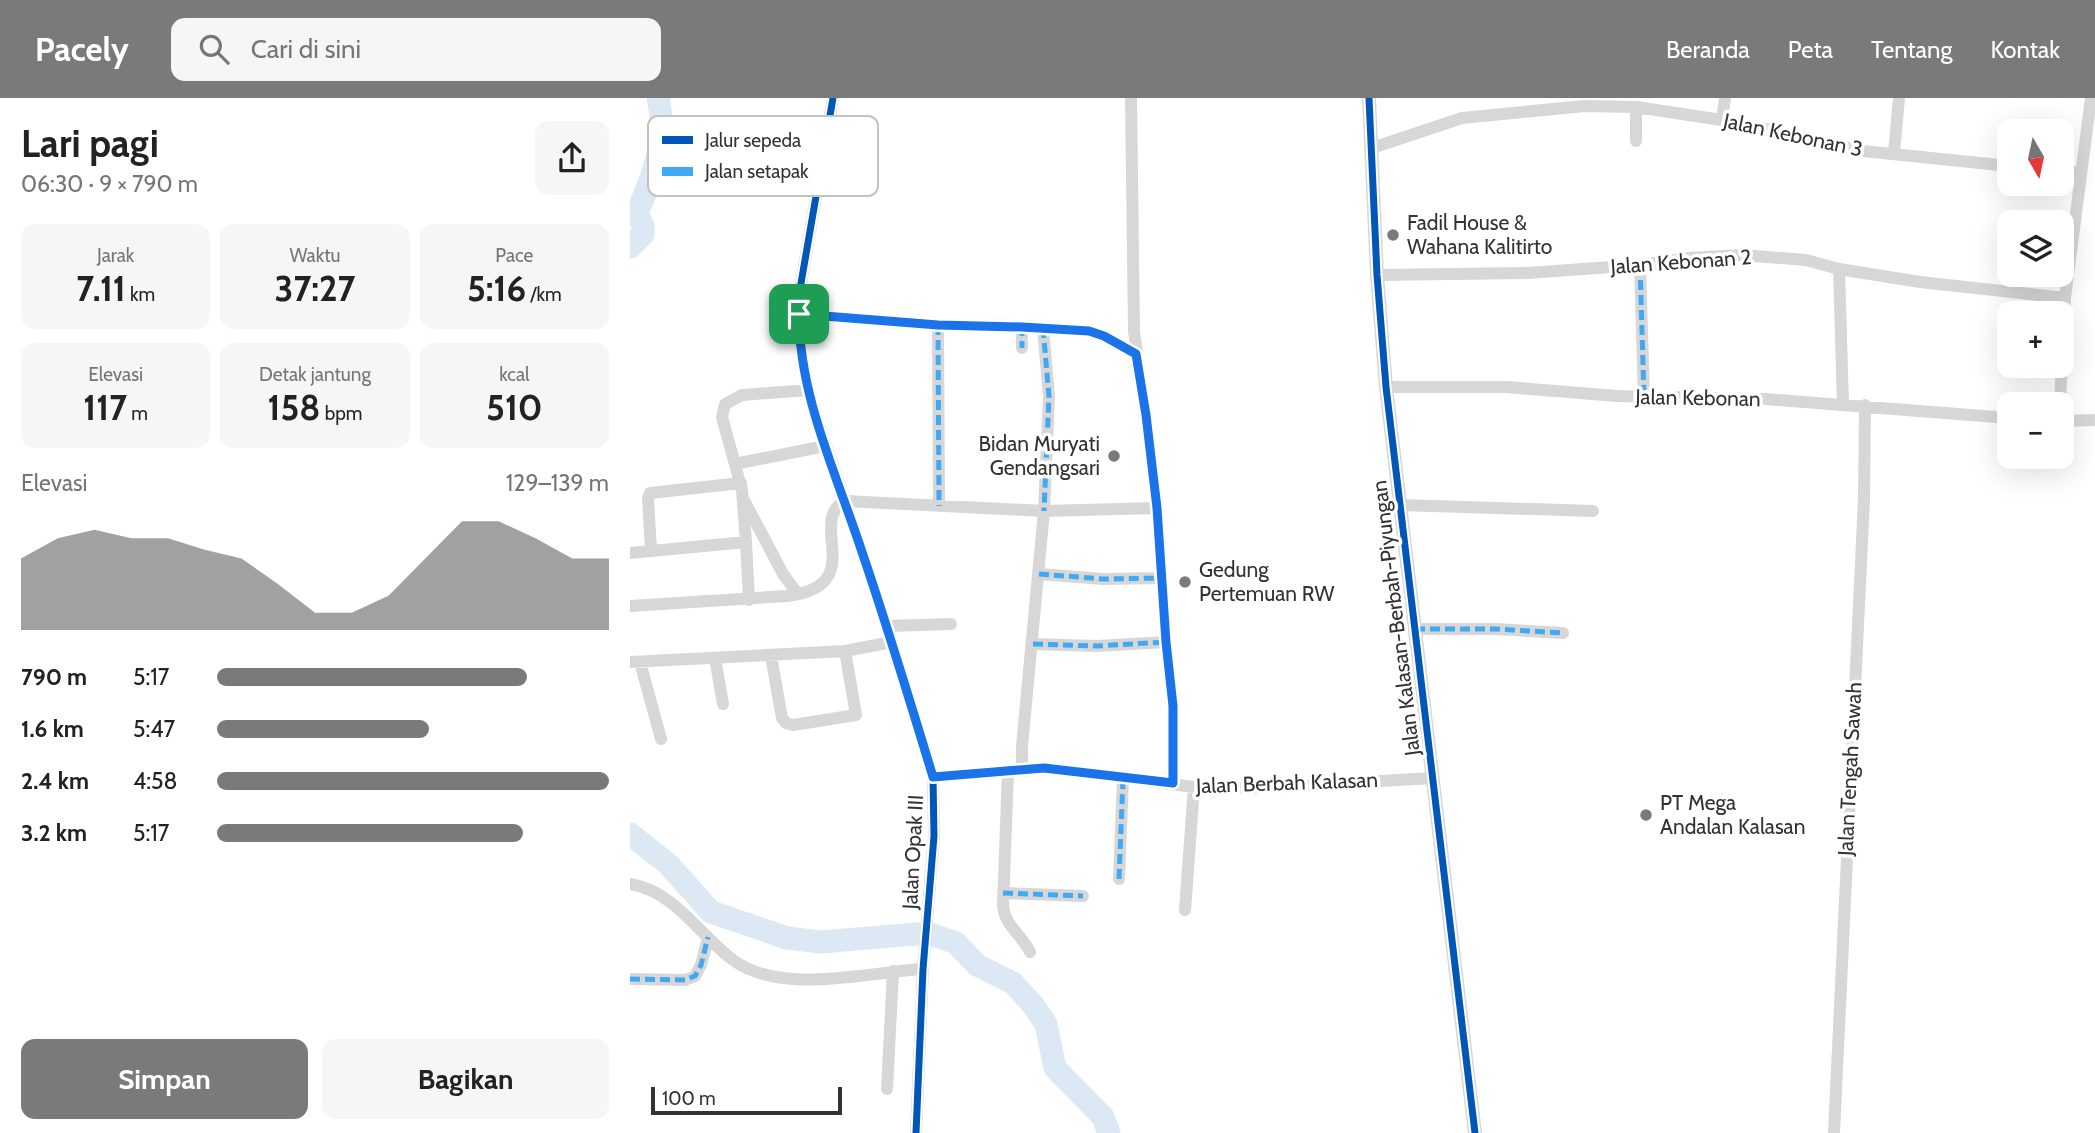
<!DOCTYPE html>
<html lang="id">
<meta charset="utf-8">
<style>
body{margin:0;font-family:Cabin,sans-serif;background:#f6f6f6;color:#222;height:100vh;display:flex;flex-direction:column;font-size:26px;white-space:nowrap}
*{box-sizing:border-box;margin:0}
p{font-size:23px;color:#767676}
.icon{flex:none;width:38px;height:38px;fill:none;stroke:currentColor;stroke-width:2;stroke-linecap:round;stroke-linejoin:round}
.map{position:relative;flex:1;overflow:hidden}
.panel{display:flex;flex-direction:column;background:#fff;width:630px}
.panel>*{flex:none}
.needle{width:46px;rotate:171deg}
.fabs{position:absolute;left:1367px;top:21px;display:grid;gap:14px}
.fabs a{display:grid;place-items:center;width:77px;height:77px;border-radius:14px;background:#fff;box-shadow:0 7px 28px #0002;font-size:35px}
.scale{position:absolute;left:21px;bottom:18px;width:191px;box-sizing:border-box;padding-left:7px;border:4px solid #333;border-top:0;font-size:19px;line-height:24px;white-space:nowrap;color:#333;-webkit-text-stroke:5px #fff;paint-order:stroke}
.pin{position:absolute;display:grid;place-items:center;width:60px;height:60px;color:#fff;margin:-30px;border-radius:14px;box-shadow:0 4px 10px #0006}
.round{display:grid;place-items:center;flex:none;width:74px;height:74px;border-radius:14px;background:#f6f6f6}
.head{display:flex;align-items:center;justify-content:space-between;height:119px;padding:0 21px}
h1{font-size:38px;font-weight:700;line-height:52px}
.metrics{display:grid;grid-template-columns:repeat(3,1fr);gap:10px;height:119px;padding:7px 21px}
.metrics div{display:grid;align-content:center;border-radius:14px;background:#f6f6f6;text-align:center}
.metrics b{font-size:35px;font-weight:700}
.metrics small{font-size:19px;font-weight:400}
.metrics p{font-size:19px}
.chart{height:196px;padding:14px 21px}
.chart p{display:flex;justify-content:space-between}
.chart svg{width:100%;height:126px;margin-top:7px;fill:#7a7a7a;opacity:.7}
.cta{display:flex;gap:14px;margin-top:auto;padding:14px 21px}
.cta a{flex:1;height:80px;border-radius:14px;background:#7a7a7a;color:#fff;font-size:28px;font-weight:700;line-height:80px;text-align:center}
.cta a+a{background:#f6f6f6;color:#222}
ul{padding:0 21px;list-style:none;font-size:23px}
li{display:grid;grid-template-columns:112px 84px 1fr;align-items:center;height:52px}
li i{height:18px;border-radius:9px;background:#7a7a7a}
header{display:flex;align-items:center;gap:42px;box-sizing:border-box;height:98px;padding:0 35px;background:#7a7a7a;color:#fff}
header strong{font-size:33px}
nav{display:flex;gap:38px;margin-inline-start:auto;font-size:24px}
.search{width:490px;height:63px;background:#f6f6f6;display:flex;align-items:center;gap:18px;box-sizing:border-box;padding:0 24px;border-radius:14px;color:#767676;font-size:26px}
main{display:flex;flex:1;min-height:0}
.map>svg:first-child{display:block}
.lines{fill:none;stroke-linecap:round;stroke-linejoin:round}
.river{stroke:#dce9f4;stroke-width:23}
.minor{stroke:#d7d7d7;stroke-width:12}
.tertiary{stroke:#d7d7d7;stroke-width:14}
.quiet{stroke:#3fa9f5;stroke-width:5;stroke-dasharray:10 5;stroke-linecap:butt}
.cycleway-casing{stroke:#fff;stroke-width:11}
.cycleway{stroke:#0057b8;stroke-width:7}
.route-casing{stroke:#fff;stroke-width:14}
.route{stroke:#1a73e8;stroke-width:9}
.poi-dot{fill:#7a7a7a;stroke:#fff;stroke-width:2.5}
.labels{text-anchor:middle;stroke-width:7;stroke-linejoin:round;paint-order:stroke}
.street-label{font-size:21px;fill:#333;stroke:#fff}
.poi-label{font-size:21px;fill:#333;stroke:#fff;text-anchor:start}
.key{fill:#fff;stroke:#c2c2c2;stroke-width:2}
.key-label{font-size:19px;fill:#333}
</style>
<header>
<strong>Pacely</strong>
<div class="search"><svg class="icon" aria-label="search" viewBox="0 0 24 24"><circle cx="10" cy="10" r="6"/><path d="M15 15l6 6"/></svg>Cari di sini</div>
<nav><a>Beranda</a><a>Peta</a><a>Tentang</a><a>Kontak</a></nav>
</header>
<main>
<section class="panel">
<div class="head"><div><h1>Lari pagi</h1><p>06:30 · 9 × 790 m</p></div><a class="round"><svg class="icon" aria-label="share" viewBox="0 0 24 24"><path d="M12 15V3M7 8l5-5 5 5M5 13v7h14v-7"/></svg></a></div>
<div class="metrics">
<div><p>Jarak</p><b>7.11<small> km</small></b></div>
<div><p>Waktu</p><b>37:27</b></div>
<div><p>Pace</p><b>5:16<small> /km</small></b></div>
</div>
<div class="metrics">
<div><p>Elevasi</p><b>117<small> m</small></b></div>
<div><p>Detak jantung</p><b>158<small> bpm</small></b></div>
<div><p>kcal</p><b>510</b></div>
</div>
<div class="chart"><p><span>Elevasi</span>129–139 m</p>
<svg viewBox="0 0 160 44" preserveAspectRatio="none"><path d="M0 44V19L10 12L20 9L30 12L40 12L50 16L60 19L70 28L80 38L90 38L100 32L110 19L120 6L130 6L140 12L150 19L160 19V44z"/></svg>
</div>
<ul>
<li><b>790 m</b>5:17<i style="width:79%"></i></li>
<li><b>1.6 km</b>5:47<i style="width:54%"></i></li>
<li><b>2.4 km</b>4:58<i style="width:100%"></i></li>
<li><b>3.2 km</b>5:17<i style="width:78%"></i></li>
</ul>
<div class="cta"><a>Simpan</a><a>Bagikan</a></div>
</section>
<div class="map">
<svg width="1465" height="1035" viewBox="0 0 1465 1035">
<rect width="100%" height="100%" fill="#fff"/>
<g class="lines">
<path class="river" d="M0 149 13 136V128L7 115C23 78 38 41 28 0
M0 736 38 766 81 814 157 840 191 844 298 835 326 845 347 867 383 885 403 907 416 926 425 970 473 1019 479 1035"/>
<path class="minor" d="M203 0 170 191 169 240 172 263 186 318 237 466 303 679 304 738 293 871 286 1035
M501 0 504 233 527 410 536 544 543 608V686
M1006 9V43
M1092 22 1095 0
M742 50 832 20 954 8 1006 9 1105 24 1233 53 1379 68
M1264 55 1269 0
M1432 73 1450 75
M1010 167 1014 299
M1209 171 1213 307
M747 177 897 175 1010 167 1058 160 1111 157 1176 162 1209 171 1290 184 1435 200
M169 216 308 227 392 228 459 233 474 238 506 256
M308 227 309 408
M392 228V250
M413 230 419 298 414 413 527 410
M756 289H876L987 298 1135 301 1379 320
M1430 306 1435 200 1461 0
M1432 323 1465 322
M105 366 195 348
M115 404 153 476 168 496
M770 407 963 413
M116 444 119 502
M21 452 18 401 20 395 111 385
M0 455 116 444 112 392 92 319 95 306 112 297 179 292
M409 476 473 481 532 480
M0 508 157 498C240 488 176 423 215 403L414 413 392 648V671
M257 528 321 526
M785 531H865L933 535
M403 546 467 548 536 544
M141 558 152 620 156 625 163 627 226 617 215 553
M85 560 93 606
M0 564 215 553 262 544
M10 564 31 641
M378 673 373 808C375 828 392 837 400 854
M303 679 414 670 564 689 628 690 803 680
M489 781 493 681
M0 786C46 794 68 836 103 862 152 898 237 874 293 871
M373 795 453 798
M555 812 564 689
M0 881 55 882 65 878 71 867 78 839
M257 991 263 873
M1204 1035 1234 401 1235 307"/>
<path class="tertiary" d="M739 0 747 177 756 289 845 1035"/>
<path class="quiet" d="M1010 167 1014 299
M308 227 309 408
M392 228V250
M413 230 419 298 414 413
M409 476 473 481 532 480
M785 531H865L933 535
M403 546 467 548 536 544
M489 781 493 681
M373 795 453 798
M0 881 55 882 65 878 71 867 78 839"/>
<g class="cycleway-casing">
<path id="cycleway" d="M203 0 170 191 169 240 172 263 186 318 237 466 303 679 304 738 293 871 286 1035
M739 0 747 177 756 289 845 1035"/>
</g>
<use href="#cycleway" class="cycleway"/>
</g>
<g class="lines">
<g class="route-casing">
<path id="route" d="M169 216 308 227 392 229 459 233 474 238 506 256 516 317 527 410 536 544 543 608V685L414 670 303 679C280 603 257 527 231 451 206 375 169 298 169 216Z"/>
</g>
<use href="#route" class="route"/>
</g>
<g class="poi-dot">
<circle cx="763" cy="137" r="7"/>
<circle cx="484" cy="358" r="7"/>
<circle cx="555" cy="484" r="7"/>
<circle cx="1016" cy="717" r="7"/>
</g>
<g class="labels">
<g class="street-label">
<text transform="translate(1163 37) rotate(12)" y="7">Jalan Kebonan 3</text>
<text transform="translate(1051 164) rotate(-4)" y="7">Jalan Kebonan 2</text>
<text transform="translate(1068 300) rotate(1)" y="7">Jalan Kebonan</text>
<text transform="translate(766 520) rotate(-97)" y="7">Jalan Kalasan-Berbah-Piyungan</text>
<text transform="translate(1220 671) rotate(-87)" y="7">Jalan Tengah Sawah</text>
<text transform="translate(657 685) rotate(-2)" y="7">Jalan Berbah Kalasan</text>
<text transform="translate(283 754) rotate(-87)" y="7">Jalan Opak III</text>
</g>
<g class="poi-label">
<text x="777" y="132">Fadil House &amp;<tspan x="777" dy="24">Wahana Kalitirto</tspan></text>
<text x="470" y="353" text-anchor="end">Bidan Muryati<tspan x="470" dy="24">Gendangsari</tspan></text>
<text x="569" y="479">Gedung<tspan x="569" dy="24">Pertemuan RW</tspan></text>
<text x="1030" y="712">PT Mega<tspan x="1030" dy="24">Andalan Kalasan</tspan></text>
</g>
</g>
<rect x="18" y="18" width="230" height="80" rx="10" class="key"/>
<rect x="32" y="38" width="31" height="8" fill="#0057b8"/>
<rect x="32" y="69" width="31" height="9" fill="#3fa9f5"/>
<g class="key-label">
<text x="75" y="49">Jalur sepeda</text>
<text x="75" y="80">Jalan setapak</text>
</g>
</svg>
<div class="fabs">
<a><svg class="needle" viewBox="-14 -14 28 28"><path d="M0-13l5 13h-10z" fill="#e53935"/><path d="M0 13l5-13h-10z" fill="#767676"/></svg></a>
<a><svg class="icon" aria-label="layers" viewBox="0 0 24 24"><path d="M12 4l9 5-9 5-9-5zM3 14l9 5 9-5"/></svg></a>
<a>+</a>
<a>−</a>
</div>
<div class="scale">100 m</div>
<div class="pin" style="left:169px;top:216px;background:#1e9e55"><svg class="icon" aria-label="arrive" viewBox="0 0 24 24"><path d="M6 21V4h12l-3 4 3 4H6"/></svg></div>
</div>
</main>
